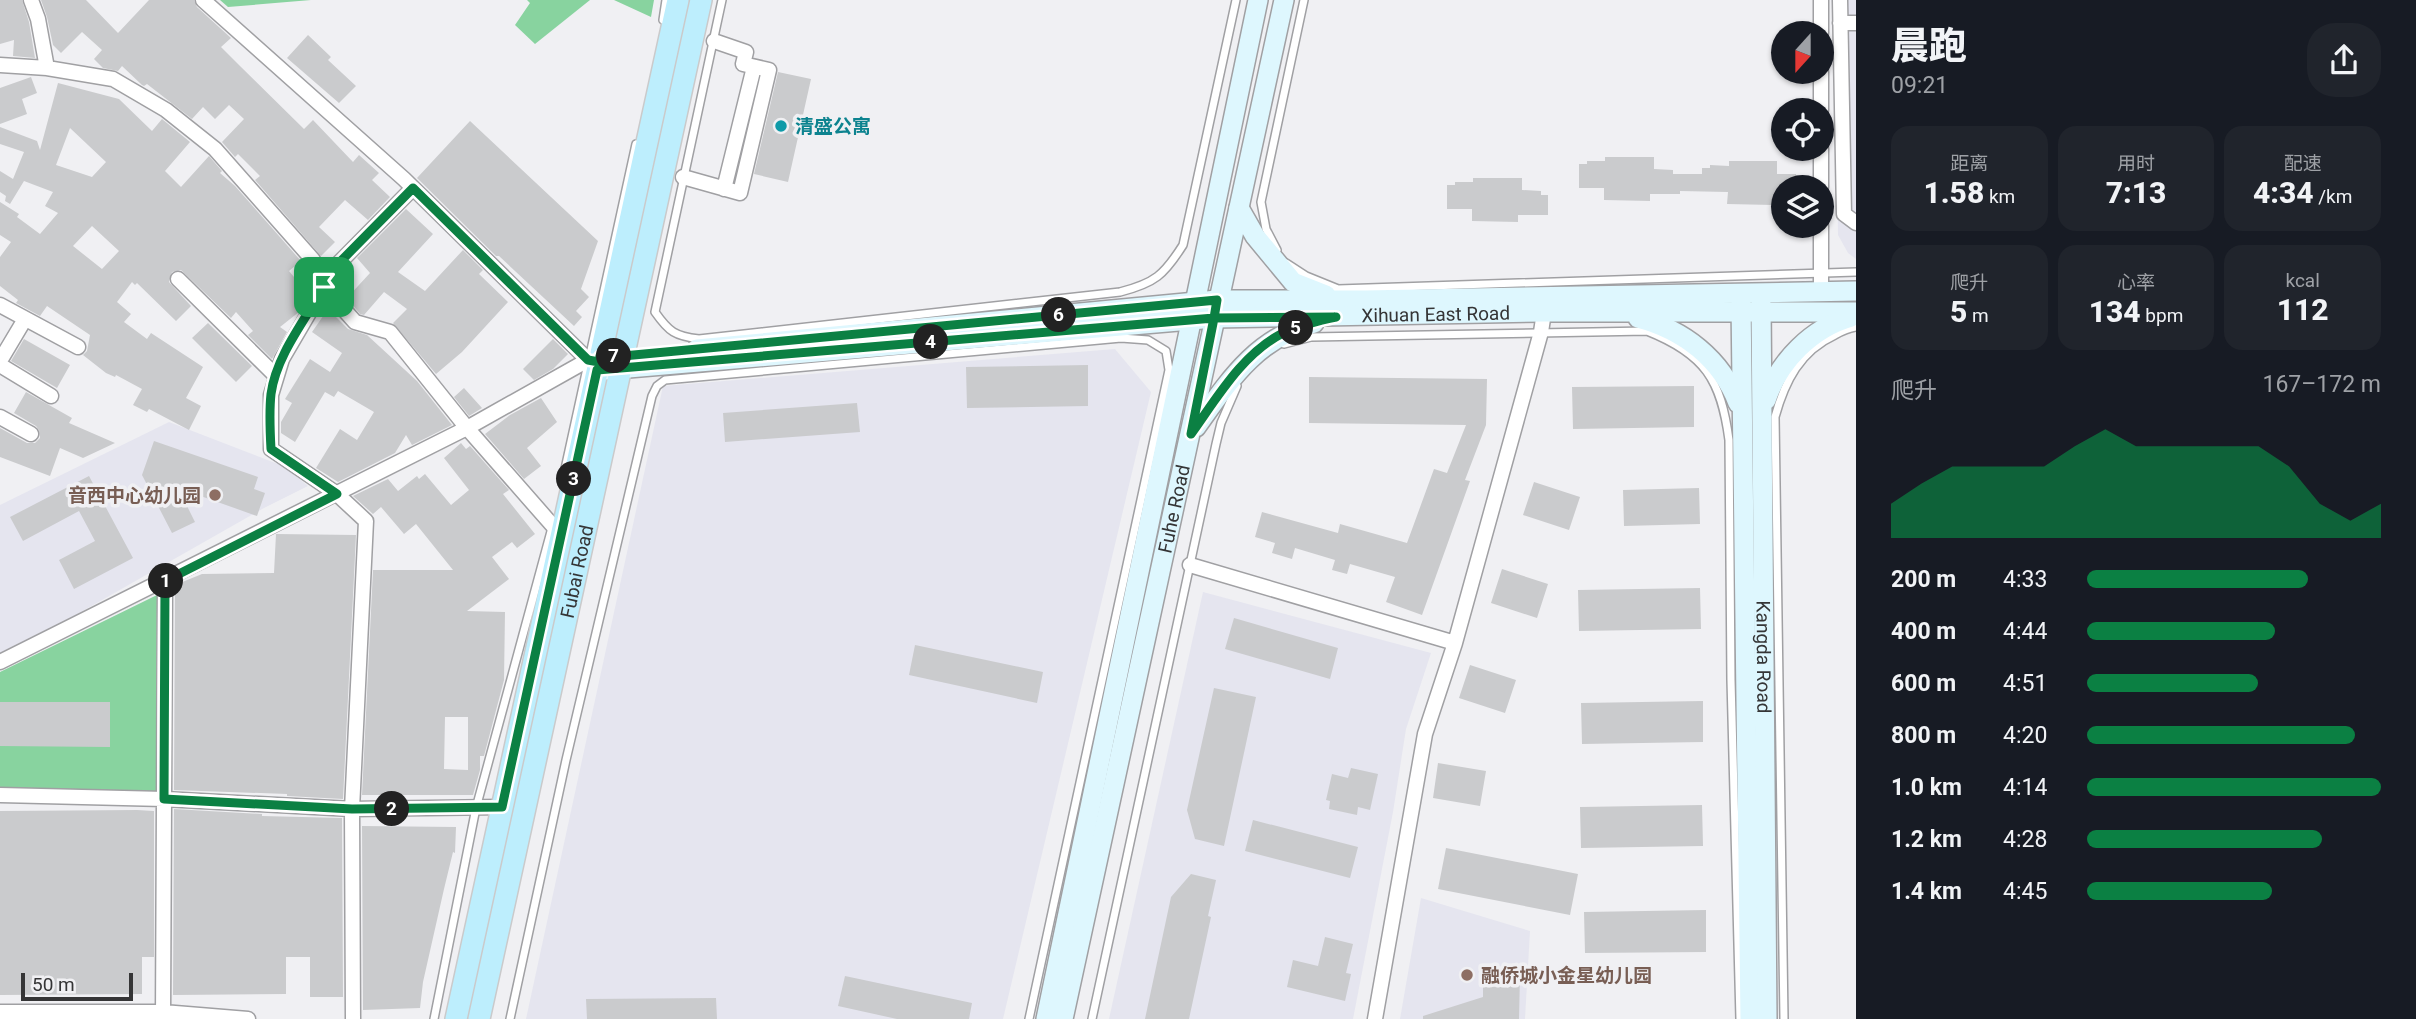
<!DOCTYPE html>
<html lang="zh">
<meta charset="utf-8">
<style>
body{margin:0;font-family:Roboto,"Noto Sans SC",sans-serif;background:#20242c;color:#f1f3f6;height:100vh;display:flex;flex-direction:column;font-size:26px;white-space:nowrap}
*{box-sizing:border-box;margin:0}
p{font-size:23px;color:#9ea1a6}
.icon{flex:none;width:38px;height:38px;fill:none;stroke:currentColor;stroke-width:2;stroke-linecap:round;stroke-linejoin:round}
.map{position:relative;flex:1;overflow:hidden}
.panel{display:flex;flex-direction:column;background:#171b24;width:560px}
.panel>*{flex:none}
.needle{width:46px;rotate:201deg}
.buttons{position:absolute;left:1771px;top:21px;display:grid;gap:14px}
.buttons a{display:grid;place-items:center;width:63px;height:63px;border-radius:50%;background:#171b24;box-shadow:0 2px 5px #0004;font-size:35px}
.scale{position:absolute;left:21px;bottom:18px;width:112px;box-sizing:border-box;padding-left:7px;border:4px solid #353536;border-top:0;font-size:19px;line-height:24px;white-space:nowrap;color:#353536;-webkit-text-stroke:5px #f0f0f3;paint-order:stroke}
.pin{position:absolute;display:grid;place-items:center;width:60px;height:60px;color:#fff;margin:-30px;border-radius:14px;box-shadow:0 4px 10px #0006}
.km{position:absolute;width:35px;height:35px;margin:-18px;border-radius:50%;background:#222;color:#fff;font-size:19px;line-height:35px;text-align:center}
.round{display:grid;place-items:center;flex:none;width:74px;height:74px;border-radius:28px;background:#20242c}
.overview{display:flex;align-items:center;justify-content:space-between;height:119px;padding:0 35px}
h1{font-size:38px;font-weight:800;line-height:52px}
.figures{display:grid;grid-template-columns:repeat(3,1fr);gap:10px;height:119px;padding:7px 35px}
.figures div{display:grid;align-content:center;border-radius:18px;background:#20242c;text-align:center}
.figures b{font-size:30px;font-weight:800}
.figures small{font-size:19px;font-weight:400}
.figures p{font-size:19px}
.chart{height:196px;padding:14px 35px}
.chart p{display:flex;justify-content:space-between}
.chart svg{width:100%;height:126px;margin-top:7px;fill:#0b8043;opacity:.7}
ul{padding:0 35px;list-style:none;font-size:23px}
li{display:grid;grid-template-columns:112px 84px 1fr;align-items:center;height:52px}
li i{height:18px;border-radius:9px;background:#0b8043}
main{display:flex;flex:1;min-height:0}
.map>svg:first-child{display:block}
.built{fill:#e5e5ef}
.green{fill:#88d39f}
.building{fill:#cacbcd;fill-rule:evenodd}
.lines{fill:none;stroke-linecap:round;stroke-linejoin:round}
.lane-casing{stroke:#a0a0a3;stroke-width:10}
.street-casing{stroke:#a0a0a3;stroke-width:17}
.secondary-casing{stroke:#a0a0a3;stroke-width:22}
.primary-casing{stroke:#cacacb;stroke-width:24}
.lane{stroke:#fff;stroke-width:7}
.street{stroke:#fff;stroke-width:14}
.secondary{stroke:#def7fe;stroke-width:19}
.primary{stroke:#bdeefd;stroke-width:21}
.route-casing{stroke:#fff;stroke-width:14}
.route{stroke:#0b8043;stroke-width:9}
.culture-dot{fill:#0f9aa8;stroke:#f0f0f3;stroke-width:2.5}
.education-dot{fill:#8d6e63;stroke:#f0f0f3;stroke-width:2.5}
.labels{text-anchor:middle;stroke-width:7;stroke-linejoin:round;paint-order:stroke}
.culture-label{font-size:19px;font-weight:bold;fill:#0d838f;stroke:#f0f0f3;text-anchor:start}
.street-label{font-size:19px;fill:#353536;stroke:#f0f0f3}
.education-label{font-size:19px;font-weight:bold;fill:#785e54;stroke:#f0f0f3;text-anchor:end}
</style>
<main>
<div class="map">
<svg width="1856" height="1019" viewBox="0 0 1856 1019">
<rect width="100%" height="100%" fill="#f0f0f3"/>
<path class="built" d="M1835 0H1856V259L1848 253 1838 235Z
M1115 349 1151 392 1003 1019H526L663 386Z
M169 422 283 466 308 486 264 508 0 658V505Z
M1203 592 1431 653 1406 729 1393 812 1353 1019H1109Z
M1421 898 1530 931 1525 1019H1400Z"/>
<path class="green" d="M220 0H311L228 7Z
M527 0H590L535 44 515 25 530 3Z
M614 0H654L651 17Z
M157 595 156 793 0 788V672Z"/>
<path class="building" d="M0 0H22L29 22 35 58 13 56 14 40 0 44Z
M41 0H86L118 33 149 0H194L197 7 231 38 221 47 240 66 304 129 313 120 353 162 359 155 379 173 372 180 390 197 368 220 345 200 319 227 335 242 321 256 255 180 260 176 238 154 235 157 222 142 244 119 229 105 215 119 203 107 192 119 147 84 144 86 142 85 122 66 118 71 103 68 94 59 102 50 82 32 61 53 53 45 47 17Z
M308 35 331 57 328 60 356 86 339 103 287 58Z
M778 72 811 79 788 182 754 174Z
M31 77 37 93 22 99 27 114 0 124V88Z
M58 83 119 99 152 131 162 119 190 142 165 171 181 187 209 156 222 171 220 173 235 186 301 261 289 271 309 295 299 312 280 327 287 332 272 359 248 335 253 331 236 312 231 318 181 270 172 272 169 282 191 306 176 321 137 283 135 285 132 282 117 302 131 314 124 322 147 339 151 333 203 367 186 398 201 406 189 430 149 409 147 412 133 405 142 389 116 375 115 377 106 373 83 355 87 351 90 335 47 306 40 316 16 303 18 300 0 286V257L11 242 0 235V202L19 214 17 217 40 234 58 213 45 206 53 192 24 181 10 204 5 201 6 196 0 192V171L13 179 24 152 0 144V127L37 141 40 150ZM70 128 106 162 92 177 56 165ZM92 226 119 251 102 269 73 246Z
M470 121 598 241 581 289 589 297 576 311 582 317 574 326 499 256H496L417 178Z
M1605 157H1654V169L1673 170V174H1702V168H1710V165L1729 166V161H1777V174H1796V187H1783V198H1773V205L1727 204 1728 192 1680 191V194H1650V201L1604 200V188H1579V164H1587V161H1605Z
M1473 178H1522V190L1541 191V195H1548V215H1518V222L1472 221V209H1447V185H1455V182H1473Z
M406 209 433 234 398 272 425 291 463 250 483 270 479 274 508 302 462 352 436 374 393 323 407 309 384 292 364 315 360 314 347 298 370 273 357 258Z
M328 309 348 329 367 335 417 381 452 425 412 445 406 435 395 453 338 482 316 468 340 429 357 440 374 412 338 391 334 397 325 392 295 442 281 433V422L292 403 285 399 310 359 330 372 342 353 312 332Z
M208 323 252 366 236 382 192 338Z
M24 339 70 365 57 388 11 361Z
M553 339 568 354 553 369 534 380 523 369Z
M1088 365V406L967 408 966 367Z
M1309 377 1487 379 1486 425 1465 480 1470 481 1422 615 1386 602 1395 577 1350 564 1347 574 1332 570 1335 560 1295 548 1292 559 1272 553 1275 543 1255 537 1262 512 1338 533 1340 524 1407 543 1434 469 1447 473 1466 425 1309 423Z
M1694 386V427L1573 429 1572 387Z
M464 388 482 408 469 416 454 397Z
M26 392 72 418 69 423 115 443 83 458 60 448 50 476 0 457V428L27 443H35L40 438 39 430 36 426 14 413Z
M541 398 557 422 527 448 541 466 524 479 485 434 510 415Z
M857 403 860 432 725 442 723 413Z
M154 441 258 477 254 489 265 493 257 516 178 488 195 522 172 533 142 475Z
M461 443 466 449 470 446 509 490 503 494 535 534 517 548 512 542 492 557 509 579 467 611 505 612 504 680 484 756H480V770L473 795H362L373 570H453L416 524 404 534 381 507 373 514 353 496 388 479 398 491 417 476 419 479 425 474 451 505 469 490 444 458ZM445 717H468V770L444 769Z
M89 476 133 558 74 589 59 560 95 541 79 511 23 541 10 517Z
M1534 482 1580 497 1569 530 1523 515Z
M1699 488 1700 524 1624 526 1623 490Z
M276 534 356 535 343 799 287 796V794L174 790 175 585 202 574 274 573Z
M1502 569 1548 584 1537 618 1491 603Z
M1700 588 1701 629 1579 631 1578 590Z
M1234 618 1338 648 1330 679 1225 649Z
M915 645 1043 672 1037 703 909 675Z
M1470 665 1516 680 1505 713 1459 698Z
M1214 688 1256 697 1224 846 1195 839 1187 810Z
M1703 701V742L1582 744 1581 703Z
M0 702H110V747L0 746Z
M1438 763 1486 771 1480 806 1433 798Z
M1351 768 1378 774 1370 810 1358 807 1357 815 1329 809 1330 801 1326 800 1332 774 1348 778Z
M1702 805 1703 846 1581 848 1580 807Z
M174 809 262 814V816L342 818 343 997H310V957H286V994L173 995Z
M137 810 154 811V957H142V994L0 995V811Z
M1253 820 1358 847 1350 878 1245 851Z
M362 826 456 827 455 853 453 852 444 889 423 982 420 1008 363 1010Z
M1446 848 1578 874 1570 915 1438 889Z
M1191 874 1216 880 1208 916 1211 917 1189 1019H1145L1171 897Z
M1706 910V952L1585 953 1584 912Z
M1325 937 1353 944 1346 973 1351 974 1345 1001 1287 987 1293 960 1318 966Z
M1501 975H1520L1519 1019H1423V1016L1483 997V980L1501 981Z
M845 976 972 1003 969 1019H897L838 1006Z
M716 998 717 1019H587L586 999Z"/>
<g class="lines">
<g class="lane-casing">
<path id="lane" d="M722 0 655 312C669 332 675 336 699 339L1120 292C1155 283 1164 275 1183 245L1236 0
M663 20 666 0
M1277 250 1266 229 1261 202 1304 0
M1286 263 1306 276 1338 289 1856 272
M1284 344 1311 337 1647 331C1705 354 1721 380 1729 440L1731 680 1740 1019
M563 478 636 144
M434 1019 476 808 553 524
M510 1019 566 760 652 396 657 386 665 380 1121 338 1148 340 1166 351 1169 370 1029 1019
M1092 1019 1216 444 1221 423 1237 386
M1784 1019 1775 417C1785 381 1800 351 1835 335 1842 331 1848 328 1856 327"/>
</g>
<g class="street-casing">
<path id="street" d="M31 0 38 19 47 68
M203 0 404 179 588 360
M1840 0 1844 214 1856 223
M1840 23H1856
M1821 33V0
M0 65 47 68 113 79 166 110 215 149 313 260 324 287 355 322 390 332 467 428 553 526
M1821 110V72
M683 177 740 193 769 70 743 64 746 52 714 41
M1821 187V149
M724 189 754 67
M1821 226V291
M178 279 276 376
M0 305 78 347
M0 361 25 319
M0 365 51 396
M0 417 31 434
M1190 565 1455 643
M0 662 467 428 588 360 599 362
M0 795 164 799 352 809 502 807
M0 1012H163L248 1019
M163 1019 165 581
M353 1019 352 809 366 521 337 494 271 449V395L282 359 337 265 413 188
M1375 1019 1425 734 1455 643 1541 332 1544 312"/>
</g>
<g class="secondary-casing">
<g id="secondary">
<path d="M1239 208 1255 236 1293 282 1326 295"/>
<path d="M1741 302 1750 1019"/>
<path id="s1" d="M1761 303 1767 1019"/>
<path d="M1638 318C1684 330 1721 359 1738 403"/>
<path d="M697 349 1217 300H1365L1856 291"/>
<path id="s2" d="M605 370 1214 318 1544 312H1856"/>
<path d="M1766 400C1779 361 1812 328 1851 317"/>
<path d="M1196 427C1229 381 1256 338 1314 323"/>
<path d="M1046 1019 1258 0"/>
<path id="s3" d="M1063 1019 1284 0"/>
</g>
</g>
<g class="primary-casing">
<g id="primary">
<path d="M456 1019 678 0"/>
<path id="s4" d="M479 1019 701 0"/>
</g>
</g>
<use href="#lane" class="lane"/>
<use href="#street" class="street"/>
<use href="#secondary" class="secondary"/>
<use href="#primary" class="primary"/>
</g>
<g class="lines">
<g class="route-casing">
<path id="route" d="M324 287C305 320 276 356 271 394 269 412 270 431 271 449L337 494 165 581 164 799 352 809 502 807 597 370 1214 318 1336 317C1319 321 1299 325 1283 333 1242 354 1217 398 1191 434L1214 318 1217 300 623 356H600L599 362 588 360 413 188 337 265 324 287"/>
</g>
<use href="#route" class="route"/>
</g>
<circle class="culture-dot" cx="781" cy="126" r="7"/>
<g class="education-dot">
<circle cx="215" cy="495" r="7"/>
<circle cx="1467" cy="975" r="7"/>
</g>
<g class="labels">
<g class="culture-label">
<text x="795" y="133">清盛公寓</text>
</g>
<g class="street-label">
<text dy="7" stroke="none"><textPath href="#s2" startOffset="833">Xihuan East Road</textPath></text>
<text dy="7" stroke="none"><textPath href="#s3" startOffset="522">Fuhe Road</textPath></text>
<text dy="7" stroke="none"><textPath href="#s4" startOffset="458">Fubai Road</textPath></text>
<text dy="7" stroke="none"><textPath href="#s1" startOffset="354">Kangda Road</textPath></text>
</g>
<g class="education-label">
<text x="201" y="502">音西中心幼儿园</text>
<text x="1481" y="982" text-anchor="start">融侨城小金星幼儿园</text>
</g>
</g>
</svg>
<div class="buttons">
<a><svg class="needle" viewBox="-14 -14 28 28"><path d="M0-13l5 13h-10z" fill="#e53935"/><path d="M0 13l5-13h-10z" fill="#9ea1a6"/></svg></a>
<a><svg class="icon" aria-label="locate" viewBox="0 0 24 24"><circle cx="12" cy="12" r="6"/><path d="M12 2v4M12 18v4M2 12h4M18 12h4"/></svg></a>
<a><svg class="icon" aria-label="layers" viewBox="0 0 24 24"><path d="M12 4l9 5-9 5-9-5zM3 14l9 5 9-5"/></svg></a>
</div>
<div class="scale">50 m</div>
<div class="pin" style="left:324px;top:287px;background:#1e9e55"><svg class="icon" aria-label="arrive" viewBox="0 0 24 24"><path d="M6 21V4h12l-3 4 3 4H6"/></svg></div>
<b class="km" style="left:166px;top:581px">1</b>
<b class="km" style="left:392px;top:809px">2</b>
<b class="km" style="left:574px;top:479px">3</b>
<b class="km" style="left:931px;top:342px">4</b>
<b class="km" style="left:1296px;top:328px">5</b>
<b class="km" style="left:1059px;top:315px">6</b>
<b class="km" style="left:614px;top:356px">7</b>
</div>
<section class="panel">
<div class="overview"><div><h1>晨跑</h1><p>09:21</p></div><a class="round"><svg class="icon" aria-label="share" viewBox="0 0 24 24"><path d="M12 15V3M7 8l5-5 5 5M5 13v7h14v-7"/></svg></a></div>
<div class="figures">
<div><p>距离</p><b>1.58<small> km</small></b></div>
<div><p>用时</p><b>7:13</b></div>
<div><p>配速</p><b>4:34<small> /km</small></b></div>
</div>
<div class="figures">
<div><p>爬升</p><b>5<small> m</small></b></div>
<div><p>心率</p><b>134<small> bpm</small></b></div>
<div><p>kcal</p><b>112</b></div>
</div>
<div class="chart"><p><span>爬升</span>167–172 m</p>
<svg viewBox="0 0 160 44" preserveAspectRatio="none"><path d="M0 44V32L10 25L20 19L30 19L40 19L50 19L60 12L70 6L80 12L90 12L100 12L110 12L120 12L130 19L140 32L150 38L160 32V44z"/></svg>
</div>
<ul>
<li><b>200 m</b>4:33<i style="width:75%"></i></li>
<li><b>400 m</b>4:44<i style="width:64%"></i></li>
<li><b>600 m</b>4:51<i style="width:58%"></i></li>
<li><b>800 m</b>4:20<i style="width:91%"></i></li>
<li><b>1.0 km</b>4:14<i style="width:100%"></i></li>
<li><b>1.2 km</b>4:28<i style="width:80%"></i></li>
<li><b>1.4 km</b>4:45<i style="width:63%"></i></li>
</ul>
</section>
</main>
